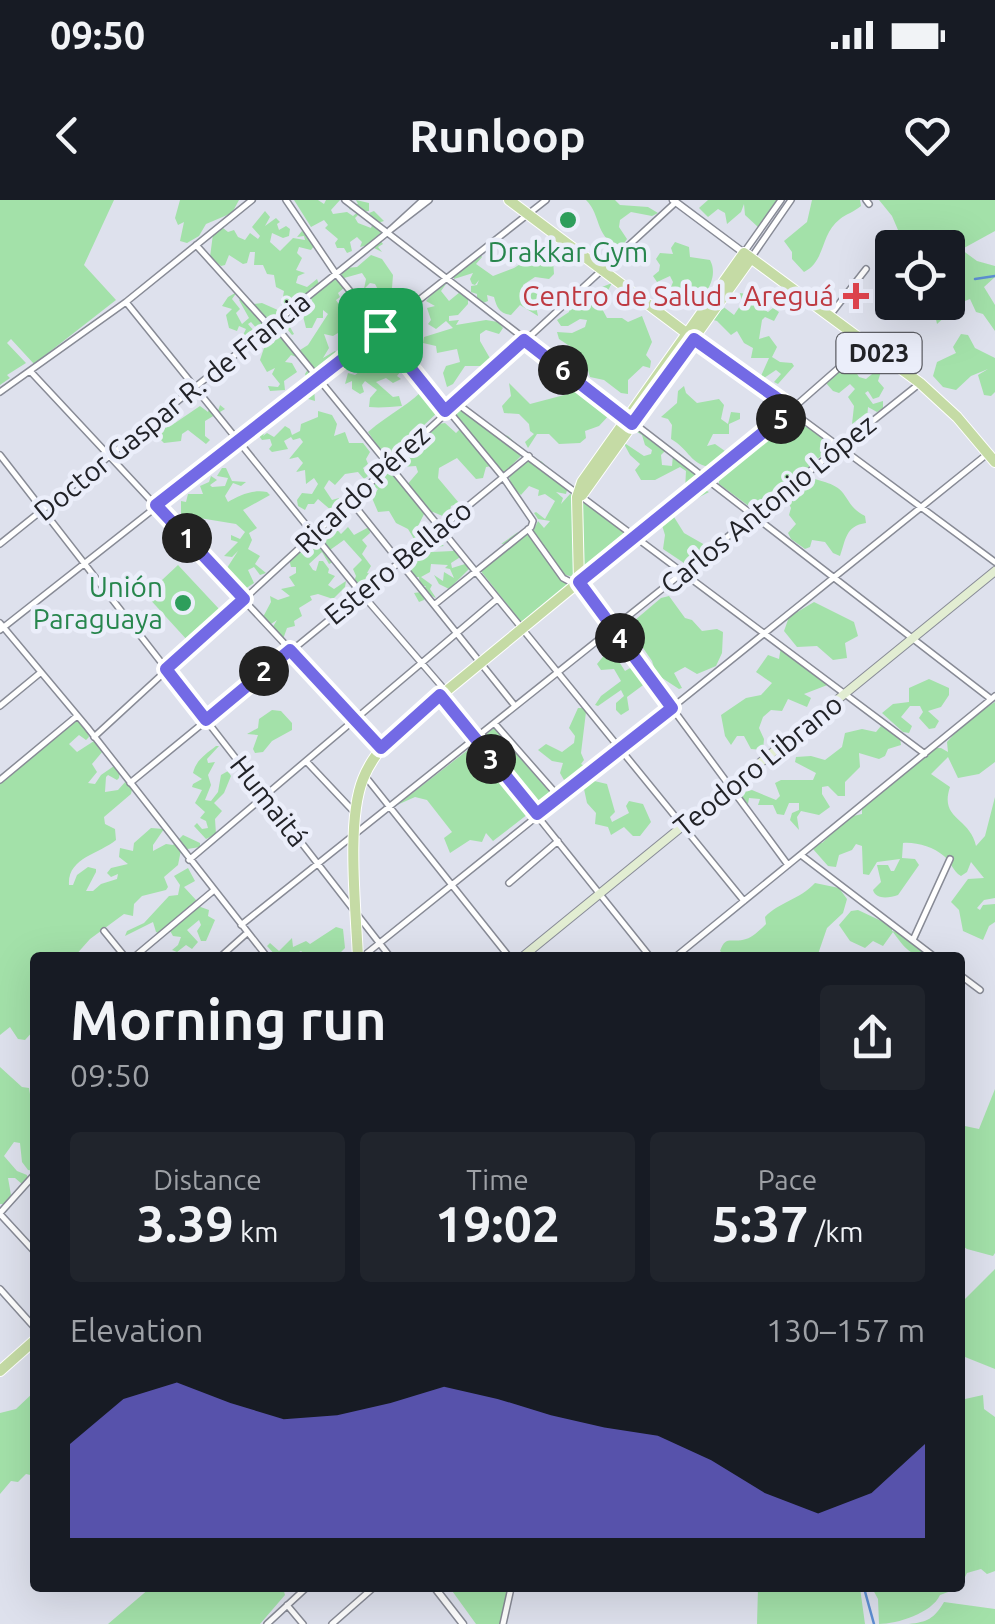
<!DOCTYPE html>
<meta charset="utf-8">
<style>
body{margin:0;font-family:Ubuntu,sans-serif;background:#20242c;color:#f1f3f6;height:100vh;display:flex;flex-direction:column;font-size:38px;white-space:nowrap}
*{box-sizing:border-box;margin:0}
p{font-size:32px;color:#9ea1a6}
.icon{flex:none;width:55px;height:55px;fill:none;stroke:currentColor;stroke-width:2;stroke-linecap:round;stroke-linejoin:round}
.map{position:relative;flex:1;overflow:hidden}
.details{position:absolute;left:30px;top:752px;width:935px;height:640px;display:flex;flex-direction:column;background:#171b24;border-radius:10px;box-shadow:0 10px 40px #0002}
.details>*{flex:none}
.fabs{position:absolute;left:875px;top:30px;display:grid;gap:20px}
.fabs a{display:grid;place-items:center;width:90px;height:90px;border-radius:10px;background:#171b24;box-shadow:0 10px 40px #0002;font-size:50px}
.pin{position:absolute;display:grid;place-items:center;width:85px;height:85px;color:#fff;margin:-42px;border-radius:20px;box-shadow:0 5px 15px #0006}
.km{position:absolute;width:50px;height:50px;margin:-25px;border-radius:50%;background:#222;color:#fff;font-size:28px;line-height:50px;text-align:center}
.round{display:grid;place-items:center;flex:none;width:105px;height:105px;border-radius:10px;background:#20242c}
.overview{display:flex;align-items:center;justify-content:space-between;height:170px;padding:0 40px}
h1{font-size:55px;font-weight:700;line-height:75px}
.stats{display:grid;grid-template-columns:repeat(3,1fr);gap:15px;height:170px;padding:10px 40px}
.stats div{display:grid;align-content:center;border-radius:10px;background:#20242c;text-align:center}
.stats b{font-size:50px;font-weight:700}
.stats small{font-size:28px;font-weight:400}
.stats p{font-size:28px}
.chart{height:280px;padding:20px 40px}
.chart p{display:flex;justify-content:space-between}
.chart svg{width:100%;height:180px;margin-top:10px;fill:#736ae5;opacity:.7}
.status{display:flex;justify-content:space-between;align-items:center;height:70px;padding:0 50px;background:#171b24;direction:ltr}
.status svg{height:28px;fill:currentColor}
header{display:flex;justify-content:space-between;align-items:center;height:130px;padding:0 40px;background:#171b24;font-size:45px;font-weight:700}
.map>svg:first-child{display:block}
.green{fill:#a3e1a9}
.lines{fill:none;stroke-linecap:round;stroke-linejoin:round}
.stream{stroke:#5d8fd3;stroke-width:2.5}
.minor-casing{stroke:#888b96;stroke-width:8}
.tertiary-casing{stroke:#888b96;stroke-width:9}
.secondary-casing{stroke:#888b96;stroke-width:10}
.primary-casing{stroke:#fff;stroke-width:12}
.minor{stroke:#fff;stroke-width:5}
.tertiary{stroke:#fff;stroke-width:6}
.secondary{stroke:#e2edd2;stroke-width:8}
.primary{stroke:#c5dba5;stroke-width:10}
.route-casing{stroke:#fff;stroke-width:20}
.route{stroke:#736ae5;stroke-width:12}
.leisure-dot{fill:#2e9e5b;stroke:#ebeefa;stroke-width:4}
.health-dot{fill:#e0444e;stroke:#ebeefa;stroke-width:4}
.labels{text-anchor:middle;stroke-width:9;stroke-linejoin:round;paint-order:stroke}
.shield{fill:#ebeefa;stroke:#5e5f66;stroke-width:2.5}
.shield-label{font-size:25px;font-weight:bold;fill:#212227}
.leisure-label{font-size:28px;fill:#27864d;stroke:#ebeefa}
.health-label{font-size:28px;fill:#be3a42;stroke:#ebeefa;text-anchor:end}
.street-label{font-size:28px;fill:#212227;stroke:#ebeefa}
</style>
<div class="status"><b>09:50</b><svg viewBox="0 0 49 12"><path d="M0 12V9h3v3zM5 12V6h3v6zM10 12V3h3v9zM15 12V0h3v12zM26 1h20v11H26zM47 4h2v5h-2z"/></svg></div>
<header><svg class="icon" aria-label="back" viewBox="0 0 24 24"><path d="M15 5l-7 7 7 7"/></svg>Runloop<svg class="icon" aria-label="heart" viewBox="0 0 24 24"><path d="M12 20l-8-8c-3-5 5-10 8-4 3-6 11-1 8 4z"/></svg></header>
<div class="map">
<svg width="995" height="1424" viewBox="0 0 995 1424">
<rect width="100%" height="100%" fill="#dee1ed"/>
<path class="green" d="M0 0H114L84 65 116 100 34 164 11 139 7 143 26 163 7 175 10 178 0 185Z
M180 0H239L232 13 206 24 199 36 187 43 180 41 184 22 178 25 175 18Z
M294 0H318L324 4 326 0H340L331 10 333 14 347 12 353 16 360 10 359 6 354 11 349 9 350 5 358 4 356 0 369 3V11L361 12 355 18 358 23 371 28 374 20 369 13 374 11 384 21 378 23 383 30 380 40 383 44 378 47 382 52 368 45 360 47 362 42 357 37 350 42 352 51 347 53 344 48H337L335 43 338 39 325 28 328 25 324 20 311 27Z
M586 0H615L620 5 648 7 658 13 652 16 631 12 620 20 619 27 627 39 623 45C595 43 602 15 586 0Z
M708 0H777L758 27 745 15 744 4 741 12 727 24 725 13 718 9 708 17 699 8Z
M812 0H860L861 6C854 12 846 14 840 19 820 34 826 61 804 72L792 59V52L784 41 807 22Z
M879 0H995V31L964 48 958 47 977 61 995 66V77L984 87 995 105V131L983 114 976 112 970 99 960 103 937 124 935 115 950 102H957L948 89V48L912 47 906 43V47L892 48V55L888 54 890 44 897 36 901 37 892 16Z
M265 11 270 17 265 26 276 18 280 22 277 24 279 30 286 26 290 29 289 36 283 38 272 33 270 42 280 51 293 38 305 40 304 36 297 37 302 31 317 42 311 50 299 47 297 53 302 58 296 70 305 73 298 76 296 83 307 87 317 79 319 84 311 88 305 98 292 109 281 108 284 91 276 87 274 75 267 74 263 65H254L255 52H250L247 63 243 64 229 55 225 65 221 66 210 57 213 34 223 28 228 32 234 30 238 37 245 40 250 33 258 39 260 36 252 27Z
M675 42 689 47 690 57 710 60C716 71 712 83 706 92L693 87 686 88 683 94 686 101 682 107 675 106 668 95 673 82 670 76 657 82 653 76 659 71 660 65 656 59 660 53 673 54 671 48Z
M480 53 482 57 476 64 493 76 514 68 538 53 553 60 554 74 549 79 535 77 523 85 525 92 544 91 535 101 538 116 520 105 511 115C499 113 497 108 494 97L487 95 488 101 483 103 477 98V94L471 92V86L477 85 479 80 475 85 472 84 470 79 473 73 454 79V74Z
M371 55 382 59 393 75 391 101 407 104 401 114 384 125 373 109 380 107 386 113 389 110 375 84 370 83 364 89 366 79 362 73 344 78 340 72 345 68 357 67Z
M338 76 344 88 338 93 340 97 336 100 346 115 358 104 364 105 361 111H369L354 123 351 130 360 135 370 125 365 119 369 116 377 122V130L393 141 390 146 402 159 392 171H401L397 176 401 179 393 183 386 178 376 182 393 197 399 196 402 206C390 207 380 208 369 207L370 198 377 190 365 181 362 185 364 192 360 194 352 189V181L345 184 348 173 355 175 359 172 350 161 370 138 366 134 358 143 353 141 356 138 354 136 347 142 345 151 338 133 333 136 324 134 329 148 323 158 335 151 339 156 326 170 313 175 315 201 305 198 303 192 309 184 305 174 308 169 300 150 308 145 328 114 323 110V118H317L312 128H306L303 116 312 101 310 95Z
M612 83 600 105 607 118H622L628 122 642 116 652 142 646 155 651 161 650 168 643 166 628 180V194L621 193 604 180 590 177 586 164 572 161 571 147 559 139 557 132 572 133 585 127 587 120 580 119 568 126H561L557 120 569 112 570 105 577 101 583 104 586 102 587 93Z
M441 84H446L441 91 449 101 460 92 468 99V104L458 115 449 116V121L459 120 456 125 486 120 498 122 503 128 499 134 486 130 480 134V141L491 160 486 166H465L453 184 447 187 443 173 446 166 460 162 457 149 437 153 436 146 423 143 424 137 453 128 446 121 436 129 428 124 431 120 427 108 435 106 426 101Z
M237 92 232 99 240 109 236 113 242 124 249 118 239 100 244 95 254 104 262 103 280 111C273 119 266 123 257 129L251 122 248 124 254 131 235 147 232 140 243 135 246 129 239 126 237 131 229 128 226 115 232 109 222 106 228 97Z
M756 92 760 96 757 105 768 112 773 108 779 112 774 121 765 117 762 120 759 139 769 136 777 147 772 157 780 162 792 163 794 166 778 184 774 182 781 174 776 170 764 178 761 176 769 158H751L753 148 744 143 737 131 731 135 717 121 710 119 721 105 734 115 742 103 740 93 753 95Z
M283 115 294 134 292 135 283 124 280 127 293 141 299 158 291 155 285 162 292 163 297 172 284 181 285 190 270 191 268 186 278 187 280 184 272 174 275 168 267 172 260 160 266 142 274 143 275 130 267 136 265 132Z
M961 134 968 135 975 148 995 158V192L991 196 984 195 978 175 988 169 971 176 956 190 943 187 933 176 937 162 956 153 953 147Z
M868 146 881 160 873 159 870 162 860 158 852 166 859 177 866 179 883 165 878 181 884 188 879 197 873 199 868 191 865 193 873 204 883 201V208L877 212 868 207 867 219 860 218 852 224 854 206 848 197 855 189 850 184 839 193 833 191 826 183Z
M509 183 530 204 568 194 579 183 610 204 613 211 599 226 585 231 586 238 580 243 559 244 549 234H537L528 248 525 242 534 234 530 231 529 224 519 214 504 213 502 206 511 196Z
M429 184 434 190 423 198 426 201 435 195 440 205 438 212 389 258 385 257 368 232C390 213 410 205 429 184Z
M684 186 686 193 697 203 719 199 724 205 721 219 728 224 731 212 740 213V219L729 224V234H713L707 246 715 244 725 251 726 259 720 266C692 271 691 250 671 239L672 225 668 219 661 217 677 203 678 191Z
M220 205 225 209 205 221V236L210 240 206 244 188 230 182 234 181 241 164 243 157 236 160 230 170 226 165 219 168 214 175 223 200 206 208 212 209 209 218 211Z
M458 206 469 214H477L491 231 508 236 525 252 503 274 492 266 486 267 483 278 476 279 457 258 439 268 438 278 459 303 451 306 449 315 445 317 433 312 424 314 417 328 428 330 427 335 417 344 408 329 396 323 389 311 378 312 372 298 378 289 371 285V281L388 266 397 275 395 278 402 280 406 286 418 272 416 266 401 267 395 262V255L402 249H417L438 224 445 223 456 233 461 228 453 211Z
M318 211 332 215 337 224 334 236 345 232 349 243H363L370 252 366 259 368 264 363 268 368 276 364 279 358 272 345 274 335 285 329 280 324 288 332 300 339 298 341 301 332 311 318 299 314 304H308L305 310 298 306 297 300 302 293 312 294 318 284 314 278 306 284 305 270 296 272 303 263 298 257 289 259 303 242 300 238 293 240 291 237 284 241 288 249 272 252 269 249 272 245 270 239 262 240 256 232 268 223 263 236 267 233 274 237 285 226 290 229 292 235 300 231 301 224 318 217Z
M793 215 806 227 812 224 831 240 830 248 792 282 785 283 756 307H750L719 284V276L756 245 757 239Z
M635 227 669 247 661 255 662 265 672 266 673 255 679 253 698 268 702 280 693 289 685 290 686 271 680 267 655 280H641L635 270 640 264 630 255 623 242 644 256 651 254 652 250 645 245 642 235 632 229Z
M529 260 541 261 568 286 566 294 556 292 563 298 561 304 570 294 574 295 575 377 565 375 533 331 538 321 544 328 550 321 538 319 534 313 536 312 545 319 555 301 545 294 538 296 539 290 529 286 521 295 512 287 509 277Z
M222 268H226L232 281 246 282 241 286 233 283 225 296 228 302C238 296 252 289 267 292L270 295 243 310 257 328 249 333 252 340 248 349 260 356 255 364 266 373 260 375 254 367 248 370 254 383 245 389 228 379 225 371 238 351 232 357 224 356 238 342 231 340V335L240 339 245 332 236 324 181 315V301L186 302 188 294H203L200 286 209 282 211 276 217 280 210 285 212 287 225 286 228 278 217 276Z
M807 276C817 281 835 282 843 293 851 304 852 309 865 316L866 323C845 326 846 340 840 356L833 353 825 342 812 340 810 347 805 349 791 339 788 333 796 324 789 315 791 308 785 296Z
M703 289 709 292 690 302 674 317 684 333 705 345 697 357 684 363 663 349 665 335 661 322Z
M583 299 632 336 582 376 581 301Z
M330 322 341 334 348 327 354 335 369 327 370 333 362 340 367 346 362 354 371 366 367 373 374 375 373 378 356 394 350 392 356 376 353 369 362 360 344 340 330 350 335 361 329 364 322 352 309 364 313 370 316 371 319 361H323L329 369 328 373 335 376 328 385 334 389 346 381 345 387 333 399 318 394 310 396 312 400 299 408 302 416 294 421 295 426 287 428 282 442 271 430 277 420 271 424 263 417 271 402 270 396 278 400 290 396 281 389 295 386 289 377 296 373V367H291L289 359 306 343 312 348 325 342 321 331Z
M518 332 514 340 529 332 570 384 543 410 540 408 521 422 480 370 510 343 501 344Z
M433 337 444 346 436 347 432 352 453 351 455 347 462 356 451 363 452 368 465 364 470 368 449 389 439 384 434 375 443 381 444 372 454 378 450 369 445 368 448 365 431 364 430 372 421 377 432 385 430 389 436 398 426 393 424 400 419 402 414 393 421 392 426 386H420L419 377H413L409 367 401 364Z
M178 365 220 410 188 441 146 395Z
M669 396 685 418 692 420 702 431 717 429 723 432 722 453 716 466 697 474 685 467 674 473 682 488 679 489 656 474 652 461 628 426 661 398Z
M814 402 854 422 858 436 845 443 847 458 833 460 817 446 797 447 784 431 789 417Z
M609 437 625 447 616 457 625 471 639 463 650 480 627 497 629 510 621 515 616 510V503L624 496 621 490 598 506 595 505 601 496 621 481 614 469 601 470 597 464 606 453 604 440Z
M781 446 801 458 830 484 804 494 811 498 807 507 788 499 782 511 771 510 763 517 759 528 764 539 763 550 751 549 744 536H737L731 545 725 536 721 515 746 498 761 495 772 483 756 472 768 455 779 459Z
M929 479 949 488V495L941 507 928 511 939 521 935 528 929 529 919 518 923 512 920 506H910L901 517 912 526 909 533 903 532 882 513 893 504 909 502V488Z
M995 502V562L979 574 958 578 948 557 931 574 950 587C939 620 970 617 976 646L985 636 995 597V698L984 700 977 708 980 710 983 705 995 704V722L989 726 983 740 963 731 959 710 951 702 968 679 984 678 971 662 967 672 961 676C952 671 952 662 944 656 933 647 917 642 903 643L902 658 915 659 919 665 898 695C889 698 876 700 873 690L881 682 877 665H888L891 671H894L900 659 877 662 869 675 863 674 862 646 856 644 852 650 839 655 836 667 828 666 813 649 816 642 822 643 849 617 862 614V608L894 582 926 548H941L948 552 947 542 967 520Z
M578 508H586V512L581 553 584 560 581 564 590 569 564 580 560 573 563 563 552 561 538 550 546 544 562 552 574 543 575 536 569 528Z
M272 510 281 511 292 523V530L272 541 263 552 255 553 253 549 258 535 247 534 258 528 259 519Z
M80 520 85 525 89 537 86 540 79 535 69 544 77 552 94 541 103 551 92 564 97 572 88 583 95 584 101 575 114 566 120 570 119 578 117 580 108 575 106 577 105 592 118 590 126 581 133 585 131 594 104 617 105 624 115 629 116 640C99 654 67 658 69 685H73L77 675 88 667 96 669V672L86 691H93L101 684 117 679 118 674 111 677 107 673 111 668 128 664 119 657 120 648 133 651 134 643 151 628 164 629 153 645V651L166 644 173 645 183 635 200 643V647L181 650 178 665 164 677 168 687 166 690 142 696 134 704 133 716 124 714 90 739 74 757 35 758V829L25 840 18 839 10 827 0 835V582L72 521Z
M881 526 900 538 901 545 888 549 885 556 879 559 859 553 860 567 845 582V596H838L828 586 822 587V594L830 607 819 615 801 611 797 617 799 630 790 620 792 613 799 610V603H789L784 615 777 614 773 605H758L760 599 749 598 748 604 741 597 744 592 752 590 776 600 780 596 775 583 781 580H813L816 573 795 562 796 557 811 556 825 560 842 547 845 533 862 529 876 532Z
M494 528 553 596 538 609 481 539Z
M216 546H219L207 559 208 563 215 562 208 575 211 585 205 600 211 601 218 592 221 575 228 571 231 576 224 593 214 603 222 611 215 619 216 634 206 639 194 626 197 623 202 629 208 628 206 621 200 618 205 612 195 603 202 590 192 587 193 584 202 579 193 573C196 560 206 554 216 546Z
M473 546 528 614 493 641 486 633 482 642 470 640 450 653 444 638 452 632 427 600 415 597 397 605Z
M590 580 607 584 615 612 610 617 612 622 629 613 626 606 629 601 643 604 651 622 640 636H633L624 627 611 635 608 627 595 624 596 613 587 603 584 589Z
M188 668 195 681 184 687 196 700 195 705 209 710 208 716 215 720 206 741H201L197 731 201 725 199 720 187 730 198 742 192 749 186 745 177 752 172 750 178 745 181 737 173 736 169 729 161 734 156 732 153 722 125 736 127 731 144 723 169 696 178 695 180 685 174 676Z
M815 683 839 688 847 699 843 713 827 728 817 757H727L720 751C726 734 732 744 746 739 753 737 761 729 766 724L765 717C779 702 799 700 815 683Z
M858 710 892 726V731L917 737 922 751 932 757C910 757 905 748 893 732L883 746 873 741 865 748 850 741 839 725 851 711Z
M336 727 343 729 345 748 336 757H308L301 751 289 757H277L267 746 270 743 279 751 292 738 293 747 306 741 310 744Z
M0 867 22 887 29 888 32 906 35 905V971L28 970 22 962 20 943 14 942 4 956 17 971 27 975 28 980 22 984 15 978H8L11 995 5 1004H0Z
M995 889V1053L993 1056 967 1049 960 1044V925L979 929Z
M995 1069V1169L960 1155V1104Z
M35 1191V1276L26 1274 18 1282 11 1281 0 1294V1213L16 1209Z
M960 1194 965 1199 983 1195 984 1209 995 1217V1371L987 1374 981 1369 967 1373 960 1387Z
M150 1388H283L285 1395 260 1424H108Z
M450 1388H508L501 1424H476Z
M758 1388H860L865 1424H757Z
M872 1388H959L940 1395C932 1413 897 1424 879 1424L878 1399Z
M944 1402 995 1409V1424H909C927 1422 934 1419 944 1402Z"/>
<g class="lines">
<path class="stream" d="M975 79 995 76
M864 1388 874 1424"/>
<g class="minor-casing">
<path id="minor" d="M286 0 336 74 503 277 533 321 531 327 434 405
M345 0 991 499
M866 0 869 4
M390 30 429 0
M196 45 270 127
M745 51 781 0
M751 58 791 0
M126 102 361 393 444 489
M831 114 866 69
M274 124 744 701
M694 139 995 362
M31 172 380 546
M0 192 126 102 252 0
M455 202 925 554
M0 255 391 758
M350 300 515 506
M528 329 563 378 576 385
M0 344 388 32 423 0
M0 423 87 527 268 758
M0 430 546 0
M442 497 651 758
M0 506 40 473
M495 524 559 597
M94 537 676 2
M306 561 356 614
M365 576 510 758
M0 580 77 516
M130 583 529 256
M801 655 936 758
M189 660 497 399
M788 665 579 382 792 209 866 144
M509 683 558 641
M241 725 919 184
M104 731 126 758
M913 740 950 659
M133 758 213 691
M219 758 247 733
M361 758 986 255
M674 758 995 496
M960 775 980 790
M0 1013 35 974
M0 1014 35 1052
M0 1089 35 1128
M287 1405 303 1424
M267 1424 306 1388
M332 1424 373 1388
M503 1424 511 1388"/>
</g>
<g class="tertiary-casing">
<path id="tertiary" d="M673 0 744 53
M435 1388 463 1424"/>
</g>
<g class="secondary-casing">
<path id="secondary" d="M521 758 995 371"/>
</g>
<g class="primary-casing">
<path id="primary" d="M509 0 693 138
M582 295 577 297 582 282 744 53 920 183 957 217 995 262
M582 295 751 58
M358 758C356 710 346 621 363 579 370 561 381 548 394 534L579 382 577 297
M0 1171 35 1140"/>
</g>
<use href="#minor" class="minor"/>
<use href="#tertiary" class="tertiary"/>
<use href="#secondary" class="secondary"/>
<use href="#primary" class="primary"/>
</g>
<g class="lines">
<g class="route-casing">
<path id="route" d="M380 130 445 211 524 140 632 224 694 139 792 209 579 382 672 508 537 614 440 495 381 548 290 450 206 520 166 469 244 399 156 305Z"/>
</g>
<use href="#route" class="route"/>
</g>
<g class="leisure-dot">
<circle cx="568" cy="20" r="10"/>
<circle cx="183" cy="403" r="10"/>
</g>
<path class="health-dot" d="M851 81h10v10h10v10h-10v10h-10v-10h-10v-10h10z"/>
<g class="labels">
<rect class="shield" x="836.5" y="133" width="85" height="40" rx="8"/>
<g class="shield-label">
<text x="879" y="162">D023</text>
</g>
<g class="leisure-label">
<text x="568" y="62">Drakkar Gym</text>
<text x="163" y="397" text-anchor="end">Unión<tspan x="163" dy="32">Paraguaya</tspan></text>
</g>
<g class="health-label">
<text x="834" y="106">Centro de Salud - Areguá</text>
</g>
<g class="street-label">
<text transform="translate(172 206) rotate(-39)" y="10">Doctor Gaspar R. de Francia</text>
<text transform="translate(362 289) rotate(-43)" y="10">Ricardo Pérez</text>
<text transform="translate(768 304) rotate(-39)" y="10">Carlos Antonio López</text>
<text transform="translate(398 362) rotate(-39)" y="10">Estero Bellaco</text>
<text transform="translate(758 565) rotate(-39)" y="10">Teodoro Librano</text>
<text transform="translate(269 601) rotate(52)" y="10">Humaitá</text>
</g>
</g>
</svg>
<div class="fabs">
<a><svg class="icon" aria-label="locate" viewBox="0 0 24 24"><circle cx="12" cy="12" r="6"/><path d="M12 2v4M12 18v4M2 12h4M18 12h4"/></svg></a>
</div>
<div class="pin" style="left:380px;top:130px;background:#1e9e55"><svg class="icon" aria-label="arrive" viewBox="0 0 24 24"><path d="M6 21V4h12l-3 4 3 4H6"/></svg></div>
<b class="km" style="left:187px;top:338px">1</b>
<b class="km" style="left:264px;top:471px">2</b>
<b class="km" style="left:491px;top:559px">3</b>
<b class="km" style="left:620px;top:438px">4</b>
<b class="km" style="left:781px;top:219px">5</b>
<b class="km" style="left:563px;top:170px">6</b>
<section class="details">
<div class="overview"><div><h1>Morning run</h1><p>09:50</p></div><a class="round"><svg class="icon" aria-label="share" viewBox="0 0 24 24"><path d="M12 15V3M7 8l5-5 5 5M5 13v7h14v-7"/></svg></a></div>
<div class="stats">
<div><p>Distance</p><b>3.39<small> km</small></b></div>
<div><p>Time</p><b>19:02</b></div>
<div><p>Pace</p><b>5:37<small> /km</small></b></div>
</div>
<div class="chart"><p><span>Elevation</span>130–157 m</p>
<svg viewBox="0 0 160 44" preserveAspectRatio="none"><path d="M0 44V21L10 10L20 6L30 11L40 15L50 14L60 11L70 7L80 10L90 14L100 17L110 19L120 25L130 33L140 38L150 33L160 21V44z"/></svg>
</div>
</section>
</div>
